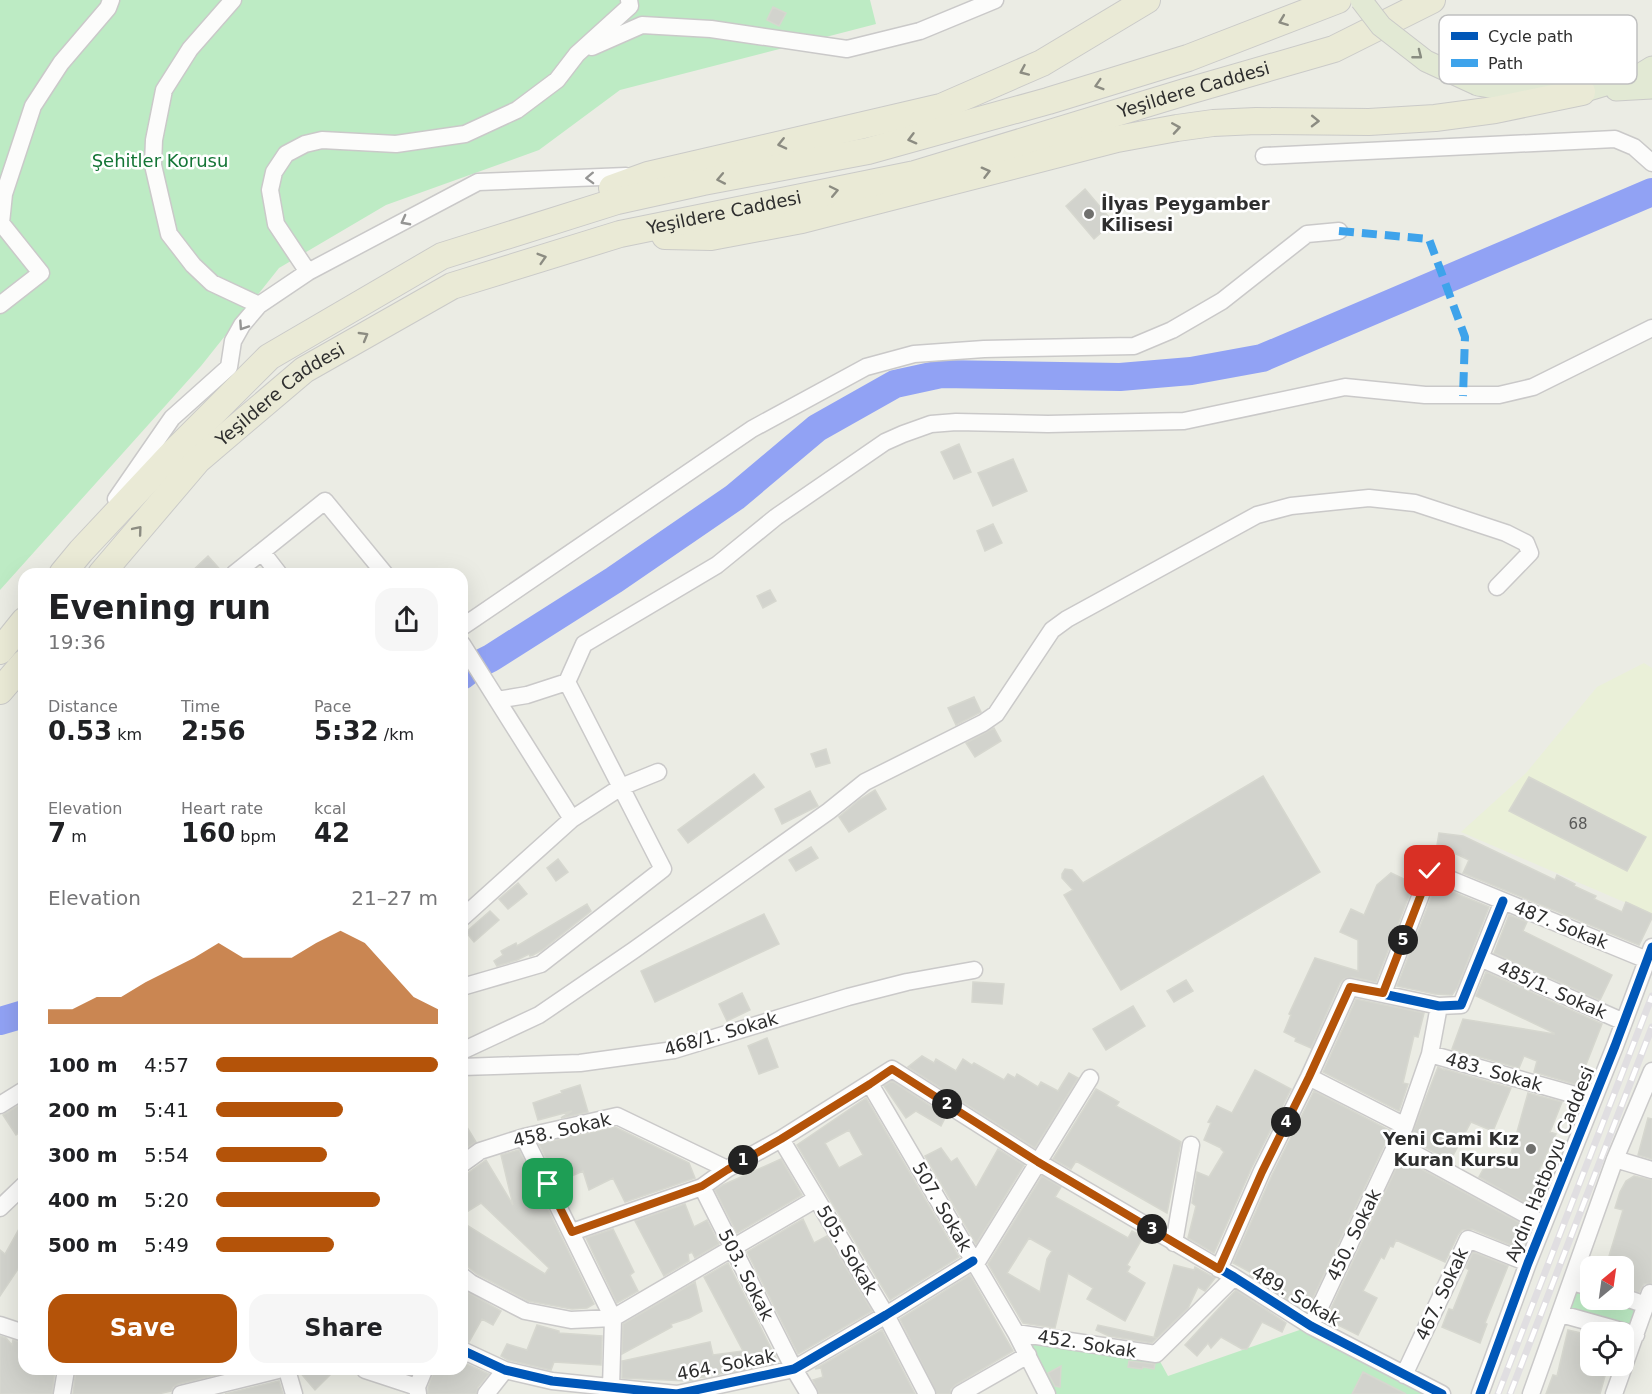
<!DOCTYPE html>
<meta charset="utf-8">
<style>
body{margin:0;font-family:"DejaVu Sans",sans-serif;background:#f6f6f6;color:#202124;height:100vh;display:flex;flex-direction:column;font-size:22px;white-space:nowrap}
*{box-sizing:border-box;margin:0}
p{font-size:20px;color:#757577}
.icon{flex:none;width:33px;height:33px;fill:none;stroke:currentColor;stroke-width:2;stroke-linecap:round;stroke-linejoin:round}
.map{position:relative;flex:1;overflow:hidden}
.drawer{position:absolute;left:18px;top:568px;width:450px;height:807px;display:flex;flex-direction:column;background:#fff;border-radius:18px;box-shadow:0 6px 24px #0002}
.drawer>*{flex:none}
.needle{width:39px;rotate:29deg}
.fabs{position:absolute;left:1580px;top:1256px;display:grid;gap:12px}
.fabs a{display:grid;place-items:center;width:54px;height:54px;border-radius:12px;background:#fff;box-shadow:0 6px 24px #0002;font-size:30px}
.pin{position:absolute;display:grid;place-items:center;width:51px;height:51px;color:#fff;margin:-26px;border-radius:12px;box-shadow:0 3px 9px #0006}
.km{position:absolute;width:30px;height:30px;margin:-15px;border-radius:50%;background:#222;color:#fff;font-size:16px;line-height:30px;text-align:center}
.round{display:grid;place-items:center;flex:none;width:63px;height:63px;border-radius:18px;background:#f6f6f6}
.overview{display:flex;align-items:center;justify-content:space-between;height:102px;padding:0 30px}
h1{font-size:33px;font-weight:700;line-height:45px}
.stats{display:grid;grid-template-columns:repeat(3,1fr);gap:9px;height:102px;padding:6px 30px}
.stats div{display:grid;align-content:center}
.stats b{font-size:26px;font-weight:700}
.stats small{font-size:16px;font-weight:400}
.stats p{font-size:16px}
.chart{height:168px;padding:12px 30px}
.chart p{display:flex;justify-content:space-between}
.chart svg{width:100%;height:108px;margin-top:6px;fill:#b45309;opacity:.7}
.action{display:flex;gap:12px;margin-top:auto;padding:12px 30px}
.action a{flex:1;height:69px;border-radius:18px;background:#b45309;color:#fff;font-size:24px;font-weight:700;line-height:69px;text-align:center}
.action a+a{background:#f6f6f6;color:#202124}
ul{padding:0 30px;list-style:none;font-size:20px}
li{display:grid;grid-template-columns:96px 72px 1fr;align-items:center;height:45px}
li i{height:15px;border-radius:8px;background:#b45309}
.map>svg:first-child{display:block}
.education{fill:#eaf0d8}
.green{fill:#bdebc4}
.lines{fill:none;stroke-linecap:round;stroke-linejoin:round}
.river{stroke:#91a2f4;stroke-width:28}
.building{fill:#d2d3cd;stroke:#d6d7cf;stroke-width:1.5;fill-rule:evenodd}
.minor-casing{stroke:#cac9c9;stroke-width:19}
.major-casing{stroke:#cacac8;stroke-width:23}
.highway-casing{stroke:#cacac8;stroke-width:28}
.minor{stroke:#fcfcfb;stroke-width:16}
.major{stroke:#e2e9d4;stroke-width:21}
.highway{stroke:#eaead6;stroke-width:26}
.rail-casing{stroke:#e0dee1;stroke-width:7}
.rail{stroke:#fff;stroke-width:4.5;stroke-dasharray:14;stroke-linecap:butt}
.major-bridge-casing{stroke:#cacac8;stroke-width:23;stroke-linecap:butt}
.major-bridge{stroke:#e2e9d4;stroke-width:21}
.quiet{stroke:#3ea3eb;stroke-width:8;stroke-dasharray:15 8;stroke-linecap:butt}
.cycleway-casing{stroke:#fff;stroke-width:13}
.cycleway{stroke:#0057b8;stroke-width:9}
.oneway{stroke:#8c8c82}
.oneway2{stroke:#888c81}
.oneway3{stroke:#959594}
.route-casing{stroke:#fff;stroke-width:12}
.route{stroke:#b45309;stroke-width:8}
.poi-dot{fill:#70706e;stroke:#fff;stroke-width:2}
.labels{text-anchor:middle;stroke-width:5;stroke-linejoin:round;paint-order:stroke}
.number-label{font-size:15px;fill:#595958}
.street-label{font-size:18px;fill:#2e2e2e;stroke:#fff}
.park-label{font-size:18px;fill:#147536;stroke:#fff}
.poi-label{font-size:18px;font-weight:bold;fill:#2e2e2e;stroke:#fff;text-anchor:start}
.key{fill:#fff;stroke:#c0c0c0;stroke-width:1.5}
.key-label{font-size:16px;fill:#2e2e2e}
</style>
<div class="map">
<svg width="1652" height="1394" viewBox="0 0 1652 1394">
<rect width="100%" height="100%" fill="#ebece4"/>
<path class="education" d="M1644 663 1652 668V914L1461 832 1526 773 1597 687Z"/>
<path class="green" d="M0 0H870L876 24 620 90 539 150 386 205 279 268 201 366 0 590Z
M1572 1282 1590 1287V1299H1623L1646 1305 1636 1335 1561 1314Z
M1311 1326 1442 1394H1047L1016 1333 1156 1354 1168 1376Z"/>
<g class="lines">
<path class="river" d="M462 676 475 666 491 658 614 580 735 497 817 428 895 384 941 374 1120 377 1191 371 1262 358 1652 192
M0 1021 24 1014"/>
</g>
<path class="building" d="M773 7 786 13 779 26 767 20Z
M1085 189 1113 222 1094 239 1066 206Z
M959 444 971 472 954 479 941 452Z
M1013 459 1027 491 993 506 978 473Z
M993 524 1002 543 985 551 977 531Z
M208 556 224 574H189Z
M770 590 776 601 763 608 757 596Z
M974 697 981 712 956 725 948 708Z
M994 728 1001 741 975 757 966 743Z
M826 749 830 763 816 767 811 754Z
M754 774 764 787 688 843 678 830Z
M1263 776 1320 872 1121 990 1064 895 1073 890 1062 878V874L1065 869 1072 870 1083 883Z
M1529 777 1646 837 1627 871 1509 811Z
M875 790 886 809 849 832 839 817 859 800Z
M810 791 818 806 782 824 775 809Z
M1439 833 1463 836 1555 880 1557 875 1575 884 1574 886 1596 896 1594 899 1622 912 1626 902 1652 914V918L1639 945 1463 873 1469 860 1437 845Z
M811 847 818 858 796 871 789 860Z
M558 859 568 872 556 881 547 868Z
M1418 866 1420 867 1376 982 1352 977 1344 979 1340 983 1311 1048 1295 1041 1296 1038 1284 1032 1291 1015 1289 1014 1315 958 1358 971V940L1340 932 1351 909 1364 915 1377 885 1391 873 1410 882Z
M518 883 527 894 508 909 499 899Z
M1436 885 1489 907 1457 988 1452 995 1435 994 1397 986Z
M587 904 591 911 542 950 533 955 530 956 529 954 517 960 497 966 494 961 503 955 501 951 516 943 517 946Z
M490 911 499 920 474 942 466 932Z
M764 914 779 944 655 1002 641 971Z
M1509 915 1527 922 1523 931 1612 975 1600 1000 1494 953Z
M1486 972 1602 1024 1578 1085 1534 1072 1537 1061 1524 1056 1519 1068 1452 1049 1463 1019 1554 1034V1033L1476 996Z
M1186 980 1193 991 1174 1002 1167 991Z
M973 982 1004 984 1002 1004 972 1002Z
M742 993 750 1010 727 1021 719 1004Z
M1356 999 1424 1013 1418 1037 1414 1036 1403 1083 1408 1084 1399 1111 1323 1072Z
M1133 1006 1145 1026 1106 1050 1093 1029Z
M767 1038 778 1067 759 1074 748 1046Z
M922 1056 934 1063 936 1059 956 1071 963 1059 972 1065 974 1063 1004 1080 1008 1074 1015 1078 1017 1074 1038 1087 1041 1082 1058 1091 1069 1073 1078 1078 1035 1148 908 1067Z
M1438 1067 1444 1070V1069L1511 1088 1493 1131 1471 1122 1450 1161 1410 1139Z
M1255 1070 1291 1089 1252 1167 1214 1253 1188 1238 1196 1206 1192 1203 1197 1172 1209 1177 1224 1152 1221 1149V1148L1204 1140 1211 1123 1208 1122 1217 1106 1232 1113Z
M892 1081 946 1116 941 1126 916 1111 906 1118 884 1086Z
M580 1085 588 1112 561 1118 572 1111 538 1120 533 1103 562 1093 561 1091Z
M1096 1089 1119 1102 1116 1106 1181 1142 1167 1213 1076 1161 1071 1169 1053 1159Z
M1314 1091 1391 1131 1310 1304 1298 1298 1295 1304 1250 1275 1252 1273 1233 1263 1272 1175Z
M1528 1093 1562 1102 1550 1132 1556 1134 1536 1177 1542 1180 1529 1205 1479 1177 1491 1155 1508 1164Z
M866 1098 959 1257 890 1300 797 1145ZM849 1130 863 1155 839 1168 825 1143Z
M24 1102V1129L16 1135 3 1115Z
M1648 1118 1652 1119V1159L1638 1155Z
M462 1119 476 1142 462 1151Z
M615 1127 689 1163 695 1178 625 1202 613 1178 589 1190 583 1171 558 1182 539 1144Z
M941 1148 951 1162 957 1158 976 1188 998 1149 1024 1165 976 1244 925 1156Z
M519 1150 594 1304 587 1308 572 1309 528 1301 477 1274 468 1267 462 1266V1222L545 1274 549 1268 481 1203 462 1215V1174L468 1173 486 1160 513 1205 501 1155Z
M1401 1158 1524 1225 1513 1246 1472 1229 1462 1230 1458 1235 1445 1262 1396 1240 1393 1247 1390 1246 1384 1259 1381 1257 1363 1291 1377 1298 1358 1335 1330 1321 1328 1315Z
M781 1159 802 1195 737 1233 715 1190 723 1185Z
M1042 1176 1061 1187 1055 1197 1128 1238 1132 1231 1143 1237 1127 1265 1130 1267 1127 1272 1145 1283 1125 1321 1087 1299 1093 1288 1068 1273 1055 1328 1023 1323 988 1264ZM1029 1238 1052 1251 1047 1259 1040 1292 1007 1273Z
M1634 1176 1652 1180V1283L1644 1284 1639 1292 1623 1287V1266H1606L1623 1210 1615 1208 1620 1192 1626 1181Z
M685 1204 694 1227 707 1220 719 1244 695 1258 692 1252 688 1254 689 1261 664 1276 635 1221Z
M803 1219 814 1243 827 1236 872 1311 798 1354 747 1252Z
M24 1220V1260L0 1296V1250L5 1254Z
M613 1229 634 1272 630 1275 638 1291 617 1303 586 1238Z
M1473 1252 1508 1266 1485 1323 1487 1324 1480 1343 1442 1327 1449 1309 1453 1310 1469 1270 1466 1268Z
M728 1263 778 1362 705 1377 693 1378V1380L688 1381 622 1378V1361L710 1342 713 1355 743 1351 704 1277Z
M1174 1265 1194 1270 1195 1267 1215 1278 1205 1291 1198 1287 1188 1308 1152 1343 1109 1336 1096 1330 1098 1325 1157 1338 1154 1337Z
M970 1275 1013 1351 955 1385 951 1389 950 1394H937L900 1319Z
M695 1282 702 1311 689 1318 671 1324 672 1327 622 1354 623 1324Z
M462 1289 501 1311 493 1325 482 1319 469 1342 462 1340Z
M1236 1290 1286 1323 1282 1332 1262 1322 1247 1349H1242L1221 1337 1211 1348 1208 1343 1197 1356 1185 1345Z
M537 1325 559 1331V1333L602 1336 601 1365 554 1362 551 1370 508 1360 501 1356 507 1344 527 1350Z
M882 1330 915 1394H819L813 1380 823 1377 821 1368 815 1369Z
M1568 1330 1590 1335V1365H1608L1600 1394H1546L1553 1375 1557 1376Z
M0 1336 6 1338 12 1345 13 1340 24 1343V1370H55L52 1394H0Z
M1129 1361 1155 1364 1154 1369 1143 1367 1142 1369 1128 1367Z
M462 1362 489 1374 478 1387 476 1394H428V1388L434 1370H462Z
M1061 1366 1060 1387 1055 1386 1048 1373Z
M76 1370H236L178 1384 173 1387 171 1391 158 1394H73Z
M298 1370H335L315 1390Z
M1363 1372 1406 1394H1352Z
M279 1381 283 1394H225Z"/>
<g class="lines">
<g class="minor-casing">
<path id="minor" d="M233 0 190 49 164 90 154 140 153 165 169 234 193 265 212 283 259 305
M592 47 642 25 711 29 847 49 920 31 995 0
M1264 156 1615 139 1634 147 1652 163
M308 272 276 224 270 190 274 172 286 154 305 144 322 140 396 144 465 134 517 110 557 80 577 54 630 6 629 0
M0 305 41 273 1 223 4 194 33 106 61 63 108 8 111 0
M116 499 172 418 229 367 233 341 242 325 259 305 308 272 478 182 626 176
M262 552 279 574
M234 574 325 501 385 574
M462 627 752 429 866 367 914 354 984 349 1134 346 1172 330 1222 301 1307 234 1339 231
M462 644 572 819 462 918
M497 700 527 695 567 682 584 644 717 565 776 517 885 442 903 434 931 424 956 422 1048 424 1184 421 1345 387 1425 395H1499L1533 387 1652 328
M572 819 621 787 658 772
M1480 958 1624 1022
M462 987 541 964 663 869 567 682
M1383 993 1430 871 1647 960
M462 1051 539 1015 634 950 829 811 865 782 983 723 996 714 1052 630 1067 619 1257 515 1291 506 1369 498 1415 503 1506 533 1526 543 1530 553 1497 587
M1430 1054 1593 1100
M462 1067 580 1063 674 1050 848 997 907 982 974 970
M1309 1077 1405 1126
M870 1084 1016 1333 1047 1394
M0 1105 24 1090
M524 1137 613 1318 611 1388
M781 1139 886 1315 927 1394
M1397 1144 1543 1224
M1615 1159 1652 1170
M462 1164 480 1151 524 1137 617 1116 727 1169
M702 1187 794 1369 809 1394
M0 1208 24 1185
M572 1232 702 1187 727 1169 781 1139 892 1069 1038 1162 1234 1277 1311 1326 1442 1394
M1174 1243 1191 1145
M975 1265 1090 1078
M1219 1269 1262 1171 1309 1077 1350 987 1439 1006 1461 1005 1503 901
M462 1276 471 1283 525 1311 571 1320 613 1318 816 1199
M1572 1282 1590 1287
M1623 1297 1646 1305
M1561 1314 1636 1335
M0 1325 24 1333
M1311 1326 1405 1126 1430 1054 1439 1006
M1016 1333 1156 1354 1234 1277
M462 1350 505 1370 552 1381 677 1394 794 1369 886 1315 973 1261
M287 1370 294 1394
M365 1370 417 1387
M1404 1375 1468 1239 1528 1263
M62 1394 66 1370
M181 1394 278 1370
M418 1394 417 1387 424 1370
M486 1394 505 1370
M960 1394 1028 1355
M1480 1394 1528 1263 1615 1046 1652 947
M1531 1394 1615 1159 1652 1071
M1614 1394 1650 1293 1652 1294"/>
</g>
<g class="major-casing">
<path id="major" d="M1478 85 1529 94 1582 92 1639 75 1652 67
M1616 90 1652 88"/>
</g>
<g class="highway-casing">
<g id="highway">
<path d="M612 188 648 175 941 107 1042 63 1147 0"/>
<path d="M665 236 711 237 802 220 1117 139 1177 128 1213 123 1256 121 1369 122 1435 118 1495 110 1582 92"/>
<path d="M62 574 81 551 170 456 269 357 442 256 617 201 703 182 868 151 1048 101 1188 58 1338 0"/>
<path id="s1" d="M101 574 198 460 304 370 452 286 620 234 915 174 1185 92 1334 49 1432 0"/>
<path d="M0 651 24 621"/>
<path d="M0 691 24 663"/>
</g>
</g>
<use href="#minor" class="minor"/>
<use href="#major" class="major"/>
<use href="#highway" class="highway"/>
<g class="rail-casing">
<path id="rail" d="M1498 1394 1652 996
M1510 1394 1652 1027"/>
</g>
<use href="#rail" class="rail"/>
<g class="major-bridge-casing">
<path id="major-bridge" d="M1361 0 1381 26 1426 61 1478 85"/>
</g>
<use href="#major-bridge" class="major-bridge"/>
<path class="quiet" d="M1339 231 1429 239 1465 337 1463 396"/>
<g class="cycleway-casing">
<path id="cycleway" d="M572 1232 702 1187 727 1169 781 1139 892 1069 1038 1162 1234 1277 1311 1326 1442 1394
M1219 1269 1262 1171 1309 1077 1350 987 1439 1006 1461 1005 1503 901
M462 1350 505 1370 552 1381 677 1394 794 1369 886 1315 973 1261
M1480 1394 1528 1263 1615 1046 1652 947"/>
</g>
<use href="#cycleway" class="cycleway"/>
</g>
<defs><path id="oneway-chevron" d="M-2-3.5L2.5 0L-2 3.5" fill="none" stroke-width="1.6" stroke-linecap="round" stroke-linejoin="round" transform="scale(1.5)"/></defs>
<g class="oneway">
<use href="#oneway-chevron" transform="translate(1283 21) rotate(159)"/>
<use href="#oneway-chevron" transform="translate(1024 71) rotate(156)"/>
<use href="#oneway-chevron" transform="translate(1099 85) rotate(163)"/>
<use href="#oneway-chevron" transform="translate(1315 121) rotate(1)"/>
<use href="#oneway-chevron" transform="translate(1176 128) rotate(-9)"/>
<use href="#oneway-chevron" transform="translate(912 139) rotate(165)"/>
<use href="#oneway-chevron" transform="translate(782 144) rotate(167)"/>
<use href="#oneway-chevron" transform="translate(986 172) rotate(-15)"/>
<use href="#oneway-chevron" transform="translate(721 179) rotate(169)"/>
<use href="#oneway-chevron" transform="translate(834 191) rotate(-12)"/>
<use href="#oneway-chevron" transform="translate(542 258) rotate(-17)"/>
<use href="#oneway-chevron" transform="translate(364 336) rotate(-30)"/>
<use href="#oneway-chevron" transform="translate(138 530) rotate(-50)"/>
</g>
<use class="oneway2" href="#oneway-chevron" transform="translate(1418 55) rotate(38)"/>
<g class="oneway3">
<use href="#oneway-chevron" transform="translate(590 178) rotate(178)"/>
<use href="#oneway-chevron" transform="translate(405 221) rotate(152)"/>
<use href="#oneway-chevron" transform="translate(243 326) rotate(124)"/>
</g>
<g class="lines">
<g class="route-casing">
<path id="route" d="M548 1184 572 1232 702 1186 727 1170 781 1139 870 1084 892 1069 1038 1162 1219 1269 1262 1172 1309 1077 1350 987 1383 993 1430 871"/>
</g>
<use href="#route" class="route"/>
</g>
<g class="poi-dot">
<circle cx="1089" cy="214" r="6"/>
<circle cx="1531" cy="1149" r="6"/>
</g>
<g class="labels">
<g class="number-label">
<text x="1578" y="829">68</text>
</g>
<g class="street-label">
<text dy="6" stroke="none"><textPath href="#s1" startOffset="1227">Yeşildere Caddesi</textPath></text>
<text dy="6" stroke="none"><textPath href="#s1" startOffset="741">Yeşildere Caddesi</textPath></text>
<text dy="6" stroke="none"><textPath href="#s1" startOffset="255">Yeşildere Caddesi</textPath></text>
<text transform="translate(1561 925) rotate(22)" y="6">487. Sokak</text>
<text transform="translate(1552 990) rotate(24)" y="6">485/1. Sokak</text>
<text transform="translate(721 1034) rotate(-16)" y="6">468/1. Sokak</text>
<text transform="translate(1494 1072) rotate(16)" y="6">483. Sokak</text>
<text transform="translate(562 1130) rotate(-13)" y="6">458. Sokak</text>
<text transform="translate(1550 1164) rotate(-68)" y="6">Aydın Hatboyu Caddesi</text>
<text transform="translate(942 1207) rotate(60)" y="6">507. Sokak</text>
<text transform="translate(1354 1235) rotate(-64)" y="6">450. Sokak</text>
<text transform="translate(847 1250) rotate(59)" y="6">505. Sokak</text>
<text transform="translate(746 1275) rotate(63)" y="6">503. Sokak</text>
<text transform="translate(1442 1294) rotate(-65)" y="6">467. Sokak</text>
<text transform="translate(1296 1296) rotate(31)" y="6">489. Sokak</text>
<text transform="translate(1087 1344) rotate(9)" y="6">452. Sokak</text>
<text transform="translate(726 1365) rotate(-11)" y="6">464. Sokak</text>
</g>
<g class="park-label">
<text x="160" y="167">Şehitler Korusu</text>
</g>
<g class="poi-label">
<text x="1101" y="210">İlyas Peygamber<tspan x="1101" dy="21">Kilisesi</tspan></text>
<text x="1519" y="1145" text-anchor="end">Yeni Cami Kız<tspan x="1519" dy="21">Kuran Kursu</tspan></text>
</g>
</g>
<rect x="1439" y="15" width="198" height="69" rx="9" class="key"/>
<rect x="1451" y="32" width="27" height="8" fill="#0057b8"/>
<rect x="1451" y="59" width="27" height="8" fill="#3ea3eb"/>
<g class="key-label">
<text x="1488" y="42">Cycle path</text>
<text x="1488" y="69">Path</text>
</g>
</svg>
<div class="fabs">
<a><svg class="needle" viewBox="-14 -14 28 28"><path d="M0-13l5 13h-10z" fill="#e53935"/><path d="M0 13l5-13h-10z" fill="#757577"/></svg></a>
<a><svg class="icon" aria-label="locate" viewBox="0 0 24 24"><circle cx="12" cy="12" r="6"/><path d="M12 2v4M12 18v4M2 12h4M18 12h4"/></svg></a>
</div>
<div class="pin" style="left:548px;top:1184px;background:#1e9e55"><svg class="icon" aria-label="arrive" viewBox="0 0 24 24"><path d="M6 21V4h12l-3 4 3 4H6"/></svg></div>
<div class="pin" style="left:1430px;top:871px;background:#d93025"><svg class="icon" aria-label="check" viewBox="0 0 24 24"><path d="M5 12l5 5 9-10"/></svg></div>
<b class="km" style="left:743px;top:1160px">1</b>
<b class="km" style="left:947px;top:1104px">2</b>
<b class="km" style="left:1152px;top:1229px">3</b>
<b class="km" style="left:1286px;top:1122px">4</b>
<b class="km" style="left:1403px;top:940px">5</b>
<section class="drawer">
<div class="overview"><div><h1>Evening run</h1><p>19:36</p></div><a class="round"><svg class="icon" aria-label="share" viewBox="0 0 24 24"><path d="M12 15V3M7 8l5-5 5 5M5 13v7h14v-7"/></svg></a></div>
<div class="stats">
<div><p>Distance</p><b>0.53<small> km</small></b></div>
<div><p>Time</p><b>2:56</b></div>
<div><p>Pace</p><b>5:32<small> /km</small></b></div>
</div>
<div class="stats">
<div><p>Elevation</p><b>7<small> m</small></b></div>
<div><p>Heart rate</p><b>160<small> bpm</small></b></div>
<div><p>kcal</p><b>42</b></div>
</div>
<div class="chart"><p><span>Elevation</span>21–27 m</p>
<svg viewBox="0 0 160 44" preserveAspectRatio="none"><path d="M0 44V38L10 38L20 33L30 33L40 27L50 22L60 17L70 11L80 17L90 17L100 17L110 11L120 6L130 11L140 22L150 33L160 38V44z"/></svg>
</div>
<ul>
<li><b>100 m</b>4:57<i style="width:100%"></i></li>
<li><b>200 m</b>5:41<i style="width:57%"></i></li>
<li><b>300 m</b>5:54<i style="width:50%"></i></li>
<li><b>400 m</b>5:20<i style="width:74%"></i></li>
<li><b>500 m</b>5:49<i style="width:53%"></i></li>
</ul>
<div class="action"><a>Save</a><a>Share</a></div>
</section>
</div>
